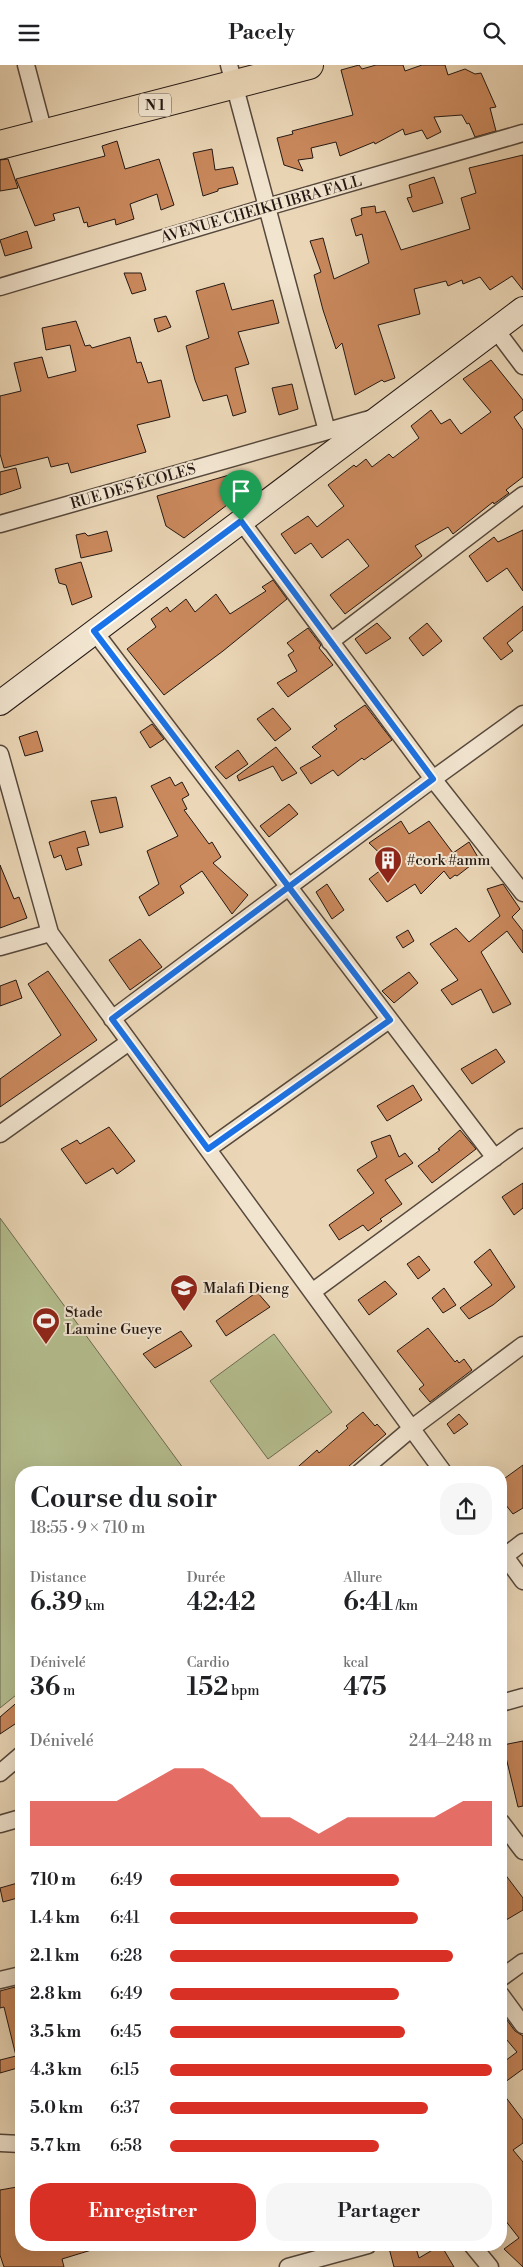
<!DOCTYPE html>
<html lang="fr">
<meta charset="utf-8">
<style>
body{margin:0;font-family:"Libre Bodoni",serif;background:#f6f6f6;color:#202124;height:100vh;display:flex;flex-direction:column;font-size:19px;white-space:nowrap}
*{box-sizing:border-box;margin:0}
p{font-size:16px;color:#757577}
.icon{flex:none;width:28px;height:28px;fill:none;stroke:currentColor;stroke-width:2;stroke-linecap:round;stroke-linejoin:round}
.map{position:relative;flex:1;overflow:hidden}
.drawer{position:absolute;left:15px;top:1401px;width:492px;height:785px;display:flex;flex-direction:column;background:#fff;border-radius:20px;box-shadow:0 5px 20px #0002}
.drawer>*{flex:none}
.pin{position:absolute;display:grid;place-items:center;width:42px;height:42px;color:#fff;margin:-51px -21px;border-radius:50% 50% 50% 0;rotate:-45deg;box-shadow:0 0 5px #0007}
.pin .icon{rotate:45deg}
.round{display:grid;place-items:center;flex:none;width:52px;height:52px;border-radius:20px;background:#f6f6f6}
.head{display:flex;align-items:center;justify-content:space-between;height:85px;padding:0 15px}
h1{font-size:28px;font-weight:600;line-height:38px}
.stats{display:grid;grid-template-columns:repeat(3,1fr);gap:8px;height:85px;padding:5px 15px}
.stats div{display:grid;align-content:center}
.stats b{font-size:25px;font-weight:600}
.stats small{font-size:14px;font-weight:400}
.stats p{font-size:14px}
.chart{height:140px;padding:10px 15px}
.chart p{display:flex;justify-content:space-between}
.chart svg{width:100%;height:90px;margin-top:5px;fill:#d93025;opacity:.7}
.button{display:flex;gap:10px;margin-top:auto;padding:10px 15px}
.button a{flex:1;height:58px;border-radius:20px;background:#d93025;color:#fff;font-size:20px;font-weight:600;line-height:58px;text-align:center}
.button a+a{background:#f6f6f6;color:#202124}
ul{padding:0 15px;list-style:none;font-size:16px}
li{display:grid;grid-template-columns:80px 60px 1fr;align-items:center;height:38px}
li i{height:12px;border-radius:6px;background:#d93025}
header{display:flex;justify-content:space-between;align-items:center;height:65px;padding:0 15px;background:#fff;font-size:22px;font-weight:600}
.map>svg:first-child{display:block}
.green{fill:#b5bf90;stroke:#6c6c52}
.building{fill:#ca895d;stroke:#241813}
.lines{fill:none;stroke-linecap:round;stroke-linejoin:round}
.street-casing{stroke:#56483c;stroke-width:19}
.secondary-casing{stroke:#241813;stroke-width:26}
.highway-casing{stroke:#241813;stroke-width:30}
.street{stroke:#f2e5d0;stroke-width:16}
.secondary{stroke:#f2e5d0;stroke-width:24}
.highway{stroke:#ebd7b7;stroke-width:28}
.route-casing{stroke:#fff;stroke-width:10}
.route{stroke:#1a73e8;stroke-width:6}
.labels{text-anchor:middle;stroke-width:4;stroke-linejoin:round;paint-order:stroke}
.shield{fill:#f2e5d0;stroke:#62564c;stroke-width:1}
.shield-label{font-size:14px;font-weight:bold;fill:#241813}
.street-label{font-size:15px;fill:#241813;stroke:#f2e5d0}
.poi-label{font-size:15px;fill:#241813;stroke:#f2e5d0;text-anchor:start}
</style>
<header><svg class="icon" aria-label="menu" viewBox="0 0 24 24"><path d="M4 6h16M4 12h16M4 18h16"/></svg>Pacely<svg class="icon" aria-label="search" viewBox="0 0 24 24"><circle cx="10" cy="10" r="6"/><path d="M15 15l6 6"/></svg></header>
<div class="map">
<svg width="523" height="2202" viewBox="0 0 523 2202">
<rect width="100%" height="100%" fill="#ebd7b7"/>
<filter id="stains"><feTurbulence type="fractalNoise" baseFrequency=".004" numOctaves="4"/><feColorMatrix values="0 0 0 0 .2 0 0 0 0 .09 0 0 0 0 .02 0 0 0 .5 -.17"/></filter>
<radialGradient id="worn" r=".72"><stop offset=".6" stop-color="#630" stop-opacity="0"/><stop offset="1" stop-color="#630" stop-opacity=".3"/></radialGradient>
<path class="green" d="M0 1153 186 1407 21 1408V1626L0 1643Z
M274 1269 332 1347 268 1394 210 1316Z"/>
<path class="building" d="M359 0 362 4 376 0H403L405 6 422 0H445L448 10 465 4 475 9 481 8 496 42 490 43 496 66 475 72 469 58 467 59 462 50 434 52 441 67 427 74 422 65 405 70 403 64 375 79 374 77 340 91 336 77 311 83 313 93 298 95 303 106 284 100 277 73 293 69 292 66 353 50 341 5Z
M117 76 125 104 159 94 174 140 161 145 157 129 130 139 134 154 116 160 115 154 88 162 87 157 84 158 79 142 53 149 55 155 35 161 16 114 105 91 102 81Z
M212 84 215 105 233 102 238 119 218 124V126L203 131 193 88Z
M523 90V225L512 211 490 225 480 212 463 219 462 215 448 221 446 216 414 224 420 249 378 260 395 313 384 317 382 315 355 330 342 278 336 284 323 245 314 210 321 207 310 176 323 173 334 214 369 198 362 169 356 171 351 154 362 150 361 143 375 141 376 148 385 146 401 185 470 164 461 133 476 128 469 103Z
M8 94 18 123 0 126V95Z
M434 112 443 138 413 147 407 133 412 132 409 120Z
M27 166 32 183 5 191 0 175Z
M124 208H141L146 225 132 229Z
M224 218 232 245 273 235 279 258 238 267 249 299 235 303 246 347 233 351 227 330 203 336 195 315 186 281 209 273 196 226Z
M166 251 171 262 158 267 154 254Z
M76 256 85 281 90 280 92 283 130 272 137 298 141 297 148 318 161 315 170 352 137 360 146 387 71 408 68 398 51 402 48 392 4 403 0 389V331L21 326 14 298 42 292 48 313 76 306 70 280 46 285 42 263Z
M491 295 523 335V345L514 352 523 365V412L506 425 509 428 494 439 493 437 453 469 448 462 415 481 422 491 345 549 330 530 369 501 348 474 322 493 311 478 295 489 281 469 308 451 317 462 344 441 328 420 354 400 356 402 366 394 372 402 389 389 393 393 419 373 411 361 431 345 441 359 450 354 461 369 491 347 463 314Z
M292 319 298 344 279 350 272 323Z
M16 403 21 423 0 430V407Z
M243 406 253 420 184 473 166 461 157 431Z
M523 465V526L507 503 487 517 469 491 494 472 498 477Z
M107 466 112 486 81 493 76 470 85 468 88 471Z
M81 497 92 532 72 540 66 520 59 518 55 504Z
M273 515 287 534 223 586 164 630 127 584 156 562 151 554 167 542 170 547 186 534 195 547 216 529 230 549 266 526 262 522Z
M523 541V565L507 578 513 586 501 595 483 573Z
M377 558 391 573 366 589 355 574Z
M427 558 442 576 423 591 409 573Z
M308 563 321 580 319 583 333 600 288 632 277 618 297 606 288 590 294 586 287 578Z
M365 640 392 675 364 695 362 693 338 711 333 705 311 719 300 703 321 691 312 682 337 664 334 661Z
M273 643 291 664 275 676 257 654Z
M152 659 164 674 150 683 140 667Z
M37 666 43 686 25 691 19 672Z
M276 682 297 708 282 716 273 701 239 716 237 711Z
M238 685 248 699 226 714 215 702Z
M170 712 175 721 182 717 189 730 182 734 187 744 184 745 209 779 212 777 221 792 213 798 248 830 232 849 202 806 180 821 184 828 149 851 139 832 159 819 147 786 178 771 151 721Z
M116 732 123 762 100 768 91 736Z
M289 739 298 749 269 772 260 761Z
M401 756 409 769 429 756 453 788 469 777 479 794 457 811 455 810 450 814 444 806 421 829 415 819 387 837 369 814 390 798 369 778Z
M85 766 89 780 77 783 82 800 66 805 61 790 54 793 49 777Z
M0 800 14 834 19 832 27 853 0 863Z
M327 819 344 845 332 854 316 827Z
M503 819 520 844 512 852 523 866V888L507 866 481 887 511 939 493 948 481 924 452 940 441 925 458 915 430 879 456 863 469 877 500 851 487 824Z
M408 865 414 876 403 883 396 872Z
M140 874 162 902 130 925 109 895Z
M48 906 97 975 0 1042V1014L61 970 28 919Z
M409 907 418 918 394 938 382 926Z
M16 915 22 933 0 941V921Z
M496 984 505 997 472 1019 461 1004Z
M413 1020 422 1035 387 1056 377 1041Z
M109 1062 135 1096 117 1109 113 1103 86 1119 61 1084 77 1075 80 1079Z
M460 1065 476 1084 432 1118 418 1101 440 1085 438 1084Z
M390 1070 399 1092 405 1088 413 1098 385 1115 402 1139 380 1154 382 1156 368 1166 363 1160 339 1175 329 1160 374 1128 357 1105 377 1092 371 1077Z
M523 1118V1143L514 1150 502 1132Z
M490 1184 515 1222 493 1240 469 1254 460 1243 492 1220 474 1197Z
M419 1191 430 1205 418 1214 407 1199Z
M385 1216 397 1229 369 1250 358 1235Z
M444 1223 456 1240 443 1248 432 1233Z
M257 1227 270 1242 226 1271 216 1256Z
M428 1263 455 1297 457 1295 459 1298 464 1294 472 1305 430 1337 419 1324 424 1320 397 1286Z
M181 1266 192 1281 155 1303 143 1289Z
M363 1347 375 1361 377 1359 386 1369 341 1408H291L317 1385 319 1388 348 1363 346 1361Z
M459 1349 468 1359 454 1369 447 1359Z
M523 1400V1443L513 1449 501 1434V1416Z
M21 1634V1655L0 1669V1652Z
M523 1676V1741L518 1742 503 1680Z
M501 1804 523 1833V1845L501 1858Z
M21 1817V1832L3 1837 0 1823Z
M15 1922 21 1948V2002L0 2008V1995L16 1991 4 1942 0 1943V1926Z
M501 1947 515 1966 523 1971V2004L501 2020V1999L517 1987 501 1968Z
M501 2026 523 2055V2078L513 2085 523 2097V2202L504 2184 519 2173 501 2150Z
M17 2122 21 2138V2180H97L98 2183 62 2194 64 2202H4L0 2190V2125Z
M401 2180H415L419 2193 441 2180 454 2202H394L389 2183Z"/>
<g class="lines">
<g class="street-casing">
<path id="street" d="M26 0 44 68
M229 0 327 366
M0 222 267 142 523 68
M496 265 523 301
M241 456 433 714 523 828
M0 459 370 354
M94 566 495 1093
M330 577 523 430
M0 689 50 868 444 1408
M0 882 50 868
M112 954 433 714 523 649
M0 1069 129 977
M208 1084 389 955
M312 1227 523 1072
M359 1408 412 1363 523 1280
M501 1486 523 1516
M505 1491 523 1477
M501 1638 523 1632
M0 1708 21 1690
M501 1757 523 1786
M0 1759 21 1753
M501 1913 523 1897
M0 1915 21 1910
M501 1930 523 1960
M0 2078 21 2079
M472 2180 490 2202
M288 2202 368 2180"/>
</g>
<g class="secondary-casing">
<path id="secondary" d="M0 638 523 244"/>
</g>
<g class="highway-casing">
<path id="highway" d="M0 80 309 0"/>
</g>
<use href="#street" class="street"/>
<use href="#secondary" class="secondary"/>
<use href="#highway" class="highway"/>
</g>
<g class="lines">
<g class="route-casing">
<path id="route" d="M241 456 433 714 112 954 208 1084 390 955 94 566 241 456"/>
</g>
<use href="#route" class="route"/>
</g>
<defs>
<g id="building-pin" transform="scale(1.4375)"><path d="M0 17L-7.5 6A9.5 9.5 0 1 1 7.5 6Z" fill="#8f2418" stroke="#f2e5d0"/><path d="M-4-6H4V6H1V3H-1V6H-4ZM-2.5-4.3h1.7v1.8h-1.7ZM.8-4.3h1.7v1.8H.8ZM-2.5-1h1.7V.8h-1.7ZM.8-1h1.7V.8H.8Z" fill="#fff"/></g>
<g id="school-pin" transform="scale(1.4375)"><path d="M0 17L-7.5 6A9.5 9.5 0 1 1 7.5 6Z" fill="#8f2418" stroke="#f2e5d0"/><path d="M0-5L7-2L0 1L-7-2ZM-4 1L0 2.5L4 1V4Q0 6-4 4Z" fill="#fff"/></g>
<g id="stadium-pin" transform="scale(1.4375)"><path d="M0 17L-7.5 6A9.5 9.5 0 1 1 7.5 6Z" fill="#8f2418" stroke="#f2e5d0"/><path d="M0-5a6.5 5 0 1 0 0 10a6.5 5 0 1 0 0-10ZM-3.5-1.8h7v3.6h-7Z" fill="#fff"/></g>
</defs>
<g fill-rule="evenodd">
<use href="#building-pin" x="388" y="795"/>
<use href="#school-pin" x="184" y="1223"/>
<use href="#stadium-pin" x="46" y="1256"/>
</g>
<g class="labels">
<rect class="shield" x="139" y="28.5" width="32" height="23" rx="4"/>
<g class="shield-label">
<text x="155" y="45">N 1</text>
</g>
<g class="street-label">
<text transform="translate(261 144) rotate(-16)" y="5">AVENUE CHEIKH IBRA FALL</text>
<text transform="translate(133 421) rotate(-16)" y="5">RUE DES ÉCOLES</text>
</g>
<g class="poi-label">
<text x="407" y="800">#cork #amm</text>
<text x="203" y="1228">Malafi Dieng</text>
<text x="65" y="1252">Stade<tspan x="65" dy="17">Lamine Gueye</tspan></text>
</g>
</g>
<rect width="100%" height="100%" filter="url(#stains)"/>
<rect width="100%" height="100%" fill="url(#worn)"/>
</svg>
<div class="pin" style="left:241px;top:456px;background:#1e9e55"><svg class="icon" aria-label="arrive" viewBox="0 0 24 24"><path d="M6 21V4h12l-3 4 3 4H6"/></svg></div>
<section class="drawer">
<div class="head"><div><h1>Course du soir</h1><p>18:55 · 9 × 710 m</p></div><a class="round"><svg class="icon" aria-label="share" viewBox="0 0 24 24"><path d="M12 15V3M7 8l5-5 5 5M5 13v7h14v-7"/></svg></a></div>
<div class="stats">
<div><p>Distance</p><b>6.39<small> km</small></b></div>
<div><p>Durée</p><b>42:42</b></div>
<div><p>Allure</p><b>6:41<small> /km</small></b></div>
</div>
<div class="stats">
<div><p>Dénivelé</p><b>36<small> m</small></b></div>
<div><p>Cardio</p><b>152<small> bpm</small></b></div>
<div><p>kcal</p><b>475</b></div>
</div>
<div class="chart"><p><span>Dénivelé</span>244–248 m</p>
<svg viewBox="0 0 160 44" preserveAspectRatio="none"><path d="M0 44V22L10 22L20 22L30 22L40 14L50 6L60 6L70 14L80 30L90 30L100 38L110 30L120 30L130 30L140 30L150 22L160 22V44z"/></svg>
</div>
<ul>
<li><b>710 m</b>6:49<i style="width:71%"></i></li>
<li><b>1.4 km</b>6:41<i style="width:77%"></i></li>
<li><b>2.1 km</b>6:28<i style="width:88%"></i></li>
<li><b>2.8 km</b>6:49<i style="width:71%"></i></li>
<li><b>3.5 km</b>6:45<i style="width:73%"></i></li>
<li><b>4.3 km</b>6:15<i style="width:100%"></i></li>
<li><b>5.0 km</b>6:37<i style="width:80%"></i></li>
<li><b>5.7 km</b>6:58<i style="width:65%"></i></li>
</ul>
<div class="button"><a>Enregistrer</a><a>Partager</a></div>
</section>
</div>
